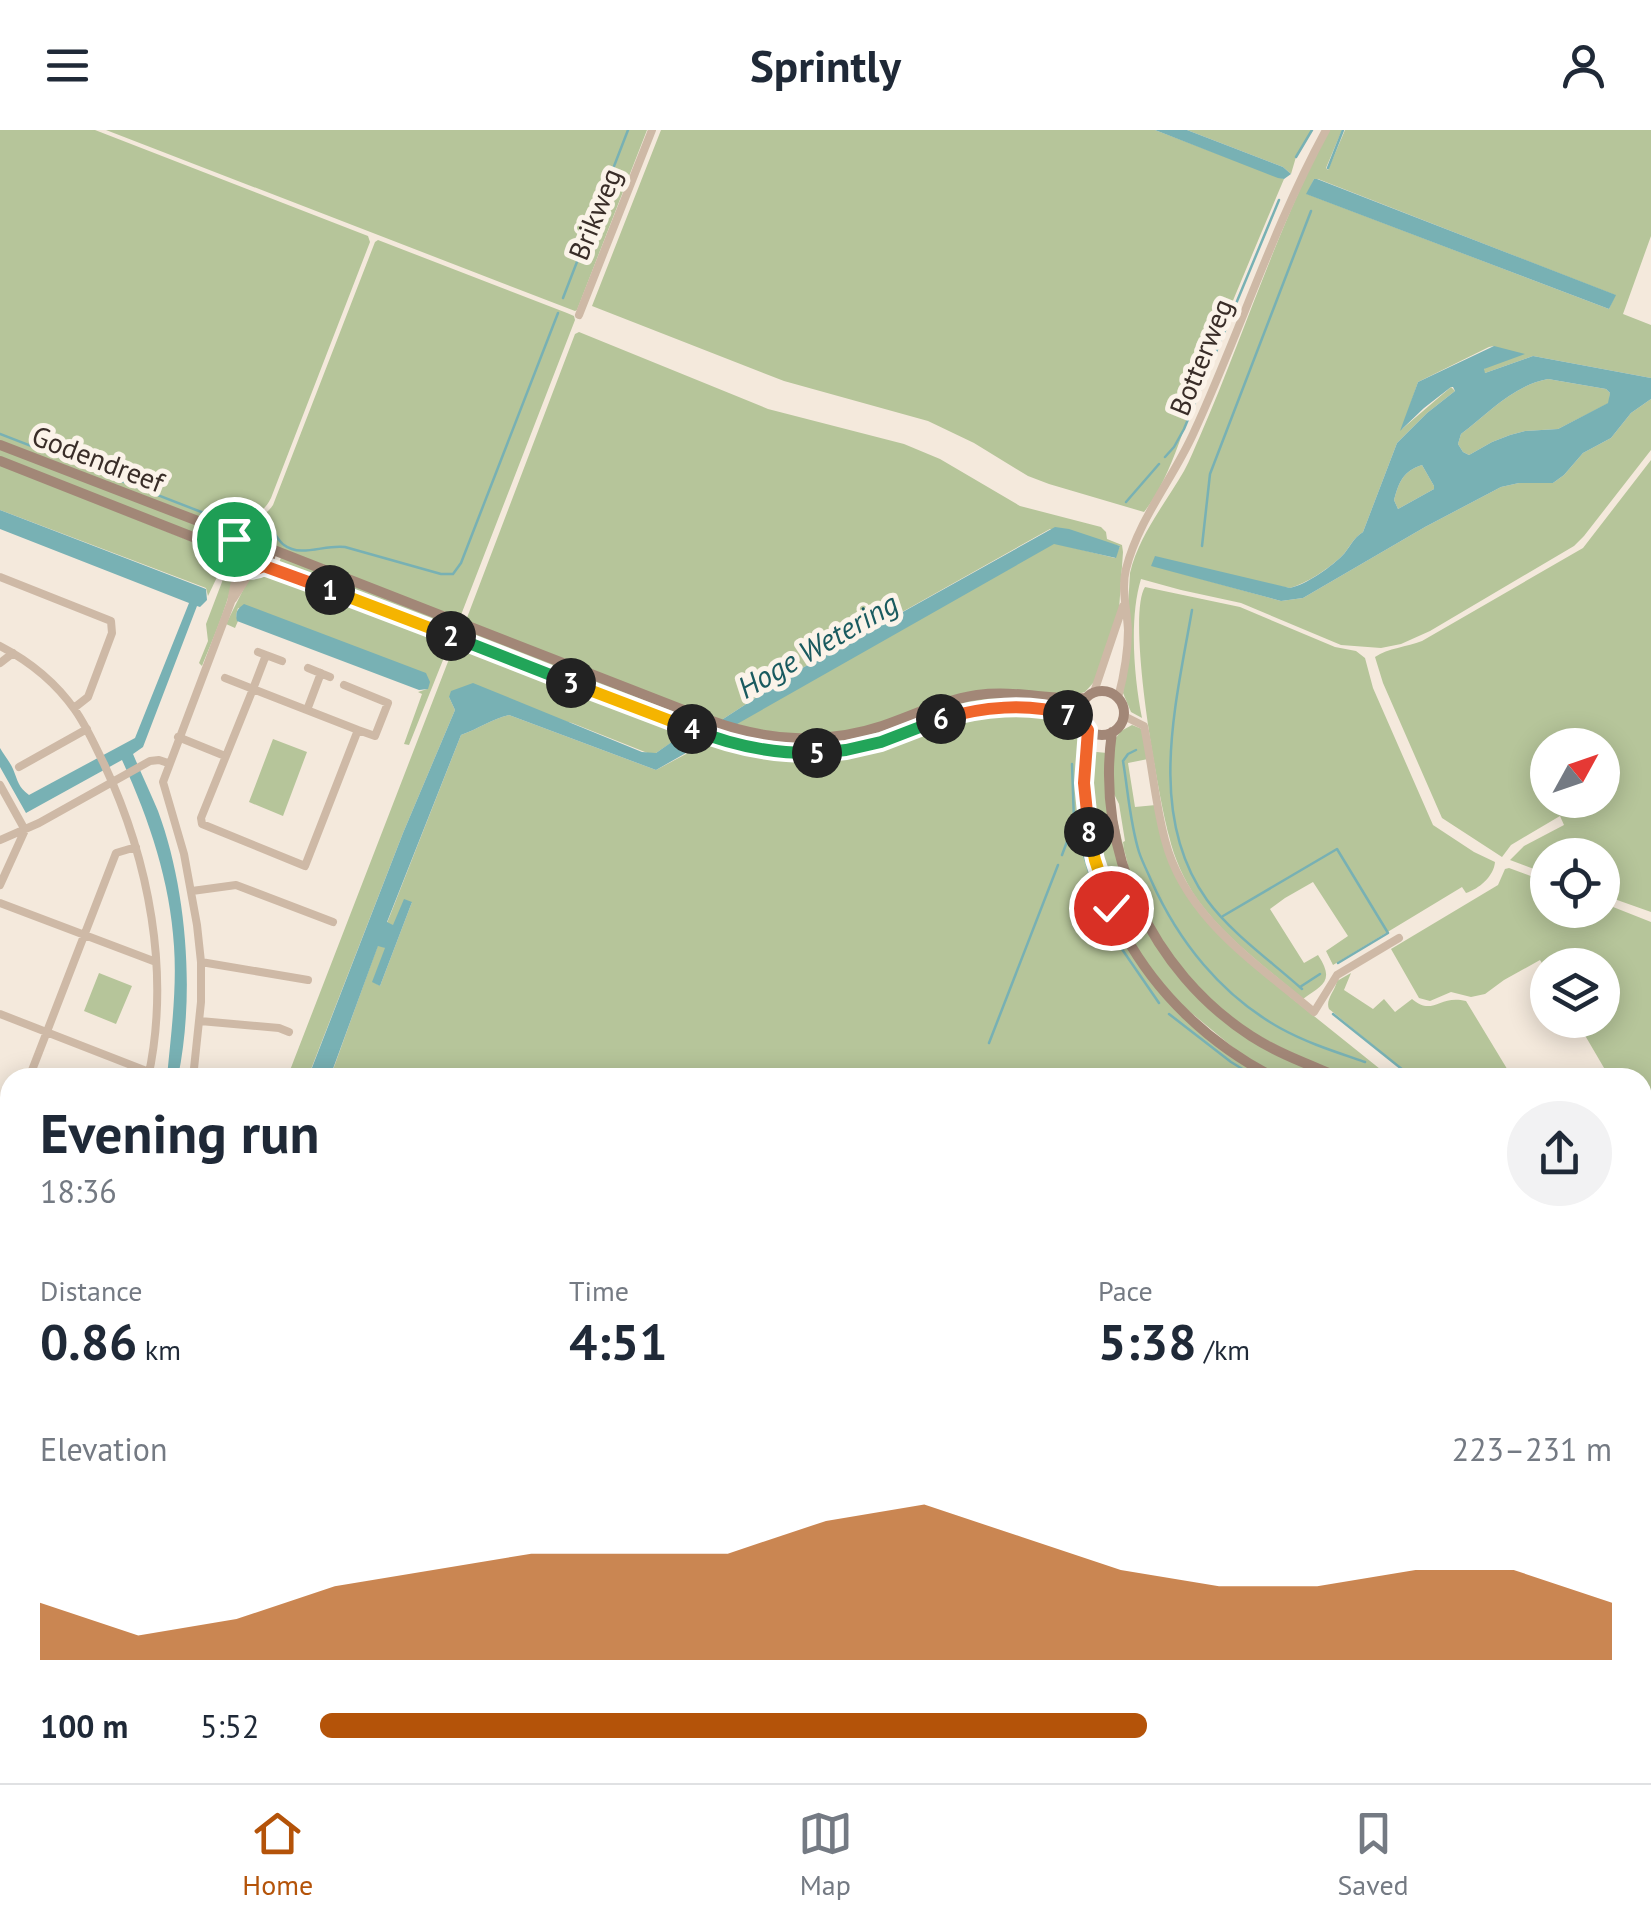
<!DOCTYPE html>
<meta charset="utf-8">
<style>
body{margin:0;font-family:"PT Sans",sans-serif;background:#f2f2f3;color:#1f2937;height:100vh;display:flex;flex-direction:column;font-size:38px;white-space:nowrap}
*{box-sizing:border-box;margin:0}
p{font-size:32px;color:#747a83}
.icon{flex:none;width:55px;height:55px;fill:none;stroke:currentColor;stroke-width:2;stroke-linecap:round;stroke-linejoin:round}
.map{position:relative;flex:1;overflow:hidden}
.side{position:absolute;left:0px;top:938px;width:1652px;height:718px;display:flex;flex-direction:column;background:#fff;border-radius:30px 30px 0 0;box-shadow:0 5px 25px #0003}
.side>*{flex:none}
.needle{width:65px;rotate:50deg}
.fabs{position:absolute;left:1530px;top:598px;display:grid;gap:20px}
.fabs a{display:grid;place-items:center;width:90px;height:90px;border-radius:50%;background:#fff;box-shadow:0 5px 25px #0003;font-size:50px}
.pin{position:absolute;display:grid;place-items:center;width:85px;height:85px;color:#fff;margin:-42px;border:5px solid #fff;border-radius:50%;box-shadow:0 2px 10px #0007}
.km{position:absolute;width:50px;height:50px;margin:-25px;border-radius:50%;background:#222;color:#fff;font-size:28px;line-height:50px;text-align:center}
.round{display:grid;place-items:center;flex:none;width:105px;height:105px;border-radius:52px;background:#f2f2f3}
.summary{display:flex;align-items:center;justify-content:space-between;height:170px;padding:0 40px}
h1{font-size:55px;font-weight:800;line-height:75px}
.figures{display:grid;grid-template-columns:repeat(3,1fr);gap:15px;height:170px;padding:10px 40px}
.figures div{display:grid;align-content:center}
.figures b{font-size:50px;font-weight:800}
.figures small{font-size:28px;font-weight:400}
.figures p{font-size:28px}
.chart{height:280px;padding:20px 40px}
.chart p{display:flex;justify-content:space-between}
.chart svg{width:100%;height:180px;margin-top:10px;fill:#b45309;opacity:.7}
ul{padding:0 40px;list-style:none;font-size:32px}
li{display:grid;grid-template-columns:160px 120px 1fr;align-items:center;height:75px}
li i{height:25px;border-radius:12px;background:#b45309}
header{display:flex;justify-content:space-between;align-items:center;height:130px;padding:0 40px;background:#fff;font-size:45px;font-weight:800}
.menu{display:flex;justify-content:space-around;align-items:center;height:140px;border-top:2px solid #e0e1e3;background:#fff;font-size:28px;color:#747a83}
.menu a{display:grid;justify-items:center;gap:5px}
.menu .current{color:#b45309}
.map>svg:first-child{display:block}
.green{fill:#b6c59a;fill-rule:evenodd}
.water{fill:#78b1b4;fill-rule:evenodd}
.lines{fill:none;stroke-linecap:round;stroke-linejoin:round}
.stream{stroke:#78b1b4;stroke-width:2.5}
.minor{stroke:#ceb9a6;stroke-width:8}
.secondary{stroke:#a28777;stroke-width:10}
.trunk{stroke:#6c564a;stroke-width:12}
.split-1-casing{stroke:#fff;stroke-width:20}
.split-2-casing{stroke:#fff;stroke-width:20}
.split-3-casing{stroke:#fff;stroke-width:20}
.split-4-casing{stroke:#fff;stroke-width:20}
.split-5-casing{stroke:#fff;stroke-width:20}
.split-6-casing{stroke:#fff;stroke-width:20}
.split-7-casing{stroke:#fff;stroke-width:20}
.split-8-casing{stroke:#fff;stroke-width:20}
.split-9-casing{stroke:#fff;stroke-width:20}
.split-1{stroke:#f0652b;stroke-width:12}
.split-2{stroke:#f5b400;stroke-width:12}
.split-3{stroke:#22a559;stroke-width:12}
.split-4{stroke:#f5b400;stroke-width:12}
.split-5{stroke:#22a559;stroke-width:12}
.split-6{stroke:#22a559;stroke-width:12}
.split-7{stroke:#f0652b;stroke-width:12}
.split-8{stroke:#f0652b;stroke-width:12}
.split-9{stroke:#f5b400;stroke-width:12}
.labels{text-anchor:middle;stroke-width:10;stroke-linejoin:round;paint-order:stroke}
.street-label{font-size:28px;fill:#392d28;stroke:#fbf3e9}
.water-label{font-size:30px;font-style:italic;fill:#195a5f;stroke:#fbf3e9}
</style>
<header><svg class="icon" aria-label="menu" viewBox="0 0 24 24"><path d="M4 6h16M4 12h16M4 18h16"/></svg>Sprintly<svg class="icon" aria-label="person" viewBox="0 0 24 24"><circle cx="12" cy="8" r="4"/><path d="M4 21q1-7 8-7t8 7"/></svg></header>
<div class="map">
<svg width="1651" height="1653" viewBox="0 0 1651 1653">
<rect width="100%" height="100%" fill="#f4e9dc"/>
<path class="green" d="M0 0H95L368 106 370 112 271 368C260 392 240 382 224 399L0 313Z
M106 0H647L577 180 575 181Z
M661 0H1155L1284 49C1257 113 1230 177 1204 241 1188 283 1172 348 1144 382L1049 354 1028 346 974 313 928 291 784 251 592 176Z
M1187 0H1312L1296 27 1291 44 1283 37Z
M1329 0H1342L1326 38 1328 40 1345 0H1651V106L1623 184 1651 195V248L1533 226 1485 243 1483 242 1494 216 1489 217 1418 252 1402 299 1451 257 1455 261 1427 283 1397 313 1363 402C1351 410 1350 418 1341 427 1328 439 1307 453 1290 458L1151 435 1281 471 1303 468 1425 397 1501 357 1519 353H1553L1564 345 1583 323 1611 308 1631 283 1651 269V320L1584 406 1574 416 1430 501 1401 514 1381 518 1341 515 1241 473 1181 460 1141 449C1129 488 1134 548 1142 588L1131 582 1123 563 1130 443C1139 405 1165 374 1184 341 1190 330 1195 317 1200 306 1244 205 1277 98 1329 0ZM1314 49H1318L1615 165 1609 179 1307 64Z
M378 110 567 183 574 186 575 190 461 485 458 484 456 490 274 416C262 389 250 401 228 400 243 387 260 394 273 375L375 112Z
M579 202 768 279 904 314 940 329 1020 376 1101 397 1106 402 1107 409 1122 415 1123 422 1119 480 1094 552 1085 562 1078 564 991 561 857 600 797 606 733 595 1054 413 1115 428 1120 416 1050 399 797 541 720 591 465 493 575 204Z
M1548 249 1606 259 1610 263 1609 273 1558 299 1525 301 1510 305 1492 312 1469 325 1463 322 1458 314 1461 304C1489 283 1512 256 1548 249Z
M0 318 215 402 211 411 0 329Z
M1651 330V782L1603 765 1602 725H1548L1547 744 1510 730 1524 716 1564 695 1560 686 1511 715 1502 727 1442 688 1383 553 1375 527C1388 518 1407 517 1422 511L1583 418ZM1548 615H1602V670H1548Z
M0 335 213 420 218 445 208 466 206 458 0 380Z
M1422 335 1434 356V359L1398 379 1394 370C1399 352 1403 341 1422 335Z
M220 420C226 425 233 432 233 441 235 459 210 516 202 536L199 533 208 511 206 494 225 444Z
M281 427 448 493H445L443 498 445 500 278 437Z
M265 441 449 508 447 513 449 515 409 615 404 614 422 564 418 562 427 559 238 478 236 485 238 491 235 498 226 494 247 452 252 446Z
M1145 457 1240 477 1335 517 1356 521 1365 528 1373 558 1433 695 1474 722 1495 732C1494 746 1479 759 1466 763L1462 757 1333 835 1326 821 1348 806 1313 752 1285 768 1270 779 1304 833 1318 825C1335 851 1323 855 1303 869 1267 838 1225 808 1197 769 1184 750 1174 728 1169 706 1158 666 1126 487 1145 457Z
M463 498 713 595 703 600 459 506Z
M456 511 696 604 679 614 675 610 656 623 650 624 572 593 449 567 455 580 403 703 308 947 287 948Z
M992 566 1070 571 1068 581 1013 575 879 610 828 620H782L715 606 725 600 821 610 933 579Z
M1012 580 1072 588 1078 594 1081 602V654L1089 719 1149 848 1270 948H330L378 815 386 818 373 851 380 856 412 772 393 796 387 793 461 605C478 599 492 589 509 585L656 640 701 616 706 611 822 625 959 587Z
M1132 595 1142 599 1148 629 1128 633 1135 677 1156 675 1187 766 1289 866 1390 947C1377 947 1364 949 1351 947 1332 945 1311 934 1294 926 1212 886 1133 805 1123 712L1125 711 1119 674 1112 660 1115 609 1121 601Z
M273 609 307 622 283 686 249 672Z
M1087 621 1107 623 1106 645 1141 789 1215 882 1335 947H1283L1252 932 1194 889 1148 837 1110 768 1089 687Z
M1509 738 1547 752 1548 780H1602L1603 773 1651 792V1050L1643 1054 1642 948 1601 947 1607 943 1576 890H1602V835H1548L1547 841 1540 830 1504 850 1485 864 1471 867 1451 862 1430 871 1419 868 1391 819 1498 755 1505 739Z
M99 843 132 856 116 894 84 881Z
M1351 843 1344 860 1373 879 1384 869 1395 882 1412 869C1433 887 1439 864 1466 871L1512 947H1412L1329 879C1325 870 1335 861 1337 851Z
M1651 1123V1208L1643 1213 1642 1130Z
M47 1645H960L954 1653H40Z
M1048 1645H1130L1137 1653H1053Z"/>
<path class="water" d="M1155 0H1187L1283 37 1291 44 1284 49 1278 48Z
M1314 49H1317L1616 165 1609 179 1306 64Z
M1494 216 1525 224 1484 239 1485 243 1533 226 1651 248V269L1631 283 1611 308 1583 323 1564 345 1553 353H1519L1501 357 1425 397 1303 468 1281 471 1151 436 1155 426 1290 458C1307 454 1328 439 1341 427 1350 418 1352 409 1363 402L1397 313 1427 283 1455 261 1453 257H1451L1424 278 1400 301 1418 252ZM1548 249 1606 259 1610 263 1608 273 1558 299 1525 301 1510 305 1492 312 1469 325 1463 322 1458 314 1461 304C1489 283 1512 256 1548 249ZM1422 335 1434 356V359L1398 379 1394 370C1399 352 1403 341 1422 335Z
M0 380 206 459 207 470 200 477 197 476 143 617 133 624C141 643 150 662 158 681 187 759 195 866 178 947H167C171 904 177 860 174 816 170 751 149 689 122 630L26 683 0 637V618C4 625 10 632 13 639 18 651 18 657 29 665L135 608 189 473 0 399Z
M1055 397 1069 399 1120 416 1116 428 1054 414 656 640 509 585C492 589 478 599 461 605L387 792 393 795 404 769 412 772 380 856 372 852 385 818 378 816 330 947 308 948 403 703 455 580 449 567 451 561 473 553 642 622 656 623 676 609 679 614 720 591 797 541Z
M244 474 426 543 430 552 428 559 419 560 237 491C235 483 237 479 244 474Z"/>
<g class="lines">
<path class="stream" d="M1296 27 1312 0
M1328 38 1343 0
M563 168 628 0
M0 304 222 390
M1165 327 1174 317 1184 299 1279 70
M1126 372 1159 334
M267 394C274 400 277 410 284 415 301 428 325 414 345 417L441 444H453L461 433 558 183
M1202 416 1210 344 1311 81
M1192 480C1176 573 1146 685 1207 770 1232 804 1271 831 1302 859
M1136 620 1128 624 1123 631C1128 661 1130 693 1139 722 1142 731 1147 741 1151 750 1178 811 1221 865 1280 898 1307 913 1336 922 1365 932
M1072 634 1074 691 1097 769 1115 809 1159 873
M1062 725 1074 693
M1223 786 1337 719 1388 803 1338 833
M1300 857 1320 844
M1169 884 1231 932 1257 948
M1333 884 1413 948
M989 913 1058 735
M976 948 977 945
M1642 1042 1651 1037
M1642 1167 1651 1162
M1642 1212 1651 1207"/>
<path class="minor" d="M579 185 652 0
M0 447 111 491 112 503 88 567 74 578
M233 469 251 441
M0 516C29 531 56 553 75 580 87 597 95 616 104 634 149 730 171 843 148 948
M258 522 282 531
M0 533 13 523
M308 538 330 547
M225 548 253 559 266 525
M344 555 388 573 375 606 358 600
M253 559 358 600 305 736 202 694 201 688Z
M1094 562 1123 476
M1118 568C1124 545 1128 523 1128 500 1127 479 1121 459 1126 439 1139 388 1173 349 1194 302 1240 202 1273 97 1326 0
M307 580 321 543
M1124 586 1144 596C1152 634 1155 673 1165 710 1185 788 1256 833 1314 882L1337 845 1399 808
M178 607 225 626
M19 637 87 599
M0 655 25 700 0 755
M0 710 39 693 150 631 159 630 168 633
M192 761 236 755 333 792
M0 773 156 832
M201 832 308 850
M0 884 149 942
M200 891 279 898 289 902
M29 948 116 723 136 717
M193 948 201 872V832L197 795 184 724 163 652 231 472 238 436
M5 1007 10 995
M0 1025 10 1039
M0 1152 10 1137
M0 1221 10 1211
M0 1279 10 1271
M0 1374 10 1381
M0 1391 10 1406
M1642 1461 1651 1454
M0 1503 10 1507
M0 1565 10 1584
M1642 1600 1651 1607
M1436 1649 1440 1645"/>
<path class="secondary" d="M0 315 237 406
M0 331 231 422
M231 421a20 20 0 1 1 40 0a20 20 0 1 1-40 0Z
M271 419 709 590C765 611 825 615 882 596 914 585 944 570 977 565 1016 560 1048 570 1085 568
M264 436 713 608C766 627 826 629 880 613 897 607 913 599 930 593 978 576 1032 572 1080 589
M1080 583a22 22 0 1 1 44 0a22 22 0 1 1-44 0Z
M1088 600C1067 748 1144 881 1275 948
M1112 602C1095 720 1151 841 1251 906 1279 924 1310 935 1341 948
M1642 1291 1651 1303
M1642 1315 1651 1327"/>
<path class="trunk" d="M1642 1060 1651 1056
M1642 1082 1651 1077
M1642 1105 1651 1100
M1642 1127 1651 1120
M967 1653 973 1645
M992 1653 997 1645"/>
</g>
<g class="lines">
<g class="split-1-casing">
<path id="split-1" d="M234 409C224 432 242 447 264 436L330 460"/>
</g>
<g class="split-2-casing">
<path id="split-2" d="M330 460 451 506"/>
</g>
<g class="split-3-casing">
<path id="split-3" d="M451 506 571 553"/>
</g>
<g class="split-4-casing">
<path id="split-4" d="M571 553 692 599"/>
</g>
<g class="split-5-casing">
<path id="split-5" d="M692 599C733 616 772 624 817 623"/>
</g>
<g class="split-6-casing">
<path id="split-6" d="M817 623 846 620 881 612 941 589"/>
</g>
<g class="split-7-casing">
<path id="split-7" d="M941 589C981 577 1028 572 1068 585"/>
</g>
<g class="split-8-casing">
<path id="split-8" d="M1068 585 1080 589 1088 600 1084 653 1089 702"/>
</g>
<g class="split-9-casing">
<path id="split-9" d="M1089 702 1095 730 1111 778"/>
</g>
<use href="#split-1" class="split-1"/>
<use href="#split-2" class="split-2"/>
<use href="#split-3" class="split-3"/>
<use href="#split-4" class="split-4"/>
<use href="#split-5" class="split-5"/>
<use href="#split-6" class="split-6"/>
<use href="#split-7" class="split-7"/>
<use href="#split-8" class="split-8"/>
<use href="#split-9" class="split-9"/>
</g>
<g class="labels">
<g class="street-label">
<text transform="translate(595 84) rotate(-68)" y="10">Brikweg</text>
<text transform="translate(1201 227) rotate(-68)" y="10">Botterweg</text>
<text transform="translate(98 329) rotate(21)" y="10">Godendreef</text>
</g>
<g class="water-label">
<text transform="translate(818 516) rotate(-30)" y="10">Hoge Wetering</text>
</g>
</g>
</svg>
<div class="fabs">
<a><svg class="needle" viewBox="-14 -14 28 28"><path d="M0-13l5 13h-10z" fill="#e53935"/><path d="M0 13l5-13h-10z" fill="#747a83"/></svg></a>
<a><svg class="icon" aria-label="locate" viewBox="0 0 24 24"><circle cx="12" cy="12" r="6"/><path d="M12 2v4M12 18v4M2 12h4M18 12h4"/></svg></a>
<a><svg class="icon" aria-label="layers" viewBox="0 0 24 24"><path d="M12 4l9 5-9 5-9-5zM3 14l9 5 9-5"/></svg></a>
</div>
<div class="pin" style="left:234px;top:409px;background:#1e9e55"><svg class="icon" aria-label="arrive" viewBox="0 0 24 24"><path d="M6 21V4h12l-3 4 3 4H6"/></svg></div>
<div class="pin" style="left:1111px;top:778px;background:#d93025"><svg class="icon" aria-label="check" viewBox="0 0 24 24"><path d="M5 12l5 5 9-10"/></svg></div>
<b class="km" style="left:330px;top:460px">1</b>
<b class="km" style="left:451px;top:506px">2</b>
<b class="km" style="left:571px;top:553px">3</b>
<b class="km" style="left:692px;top:599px">4</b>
<b class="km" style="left:817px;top:623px">5</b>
<b class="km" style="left:941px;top:589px">6</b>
<b class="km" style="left:1068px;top:585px">7</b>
<b class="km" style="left:1089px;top:702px">8</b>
<section class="side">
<div class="summary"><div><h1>Evening run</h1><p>18:36</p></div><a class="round"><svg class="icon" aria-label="share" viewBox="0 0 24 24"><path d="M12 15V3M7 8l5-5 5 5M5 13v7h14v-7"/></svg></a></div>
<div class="figures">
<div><p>Distance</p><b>0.86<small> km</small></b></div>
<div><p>Time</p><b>4:51</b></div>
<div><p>Pace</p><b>5:38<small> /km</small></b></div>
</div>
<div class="chart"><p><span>Elevation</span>223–231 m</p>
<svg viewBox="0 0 160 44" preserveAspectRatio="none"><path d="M0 44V30L10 38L20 34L30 26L40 22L50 18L60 18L70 18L80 10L90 6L100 14L110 22L120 26L130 26L140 22L150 22L160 30V44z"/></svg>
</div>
<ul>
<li><b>100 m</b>5:52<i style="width:64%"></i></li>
</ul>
</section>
</div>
<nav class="menu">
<a class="current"><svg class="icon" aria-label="home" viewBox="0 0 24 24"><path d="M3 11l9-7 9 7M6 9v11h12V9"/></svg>Home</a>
<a><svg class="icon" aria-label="map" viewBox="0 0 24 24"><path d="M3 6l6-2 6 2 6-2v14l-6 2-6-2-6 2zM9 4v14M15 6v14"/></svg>Map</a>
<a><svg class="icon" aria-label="saved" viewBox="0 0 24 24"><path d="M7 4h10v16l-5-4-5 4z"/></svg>Saved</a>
</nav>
